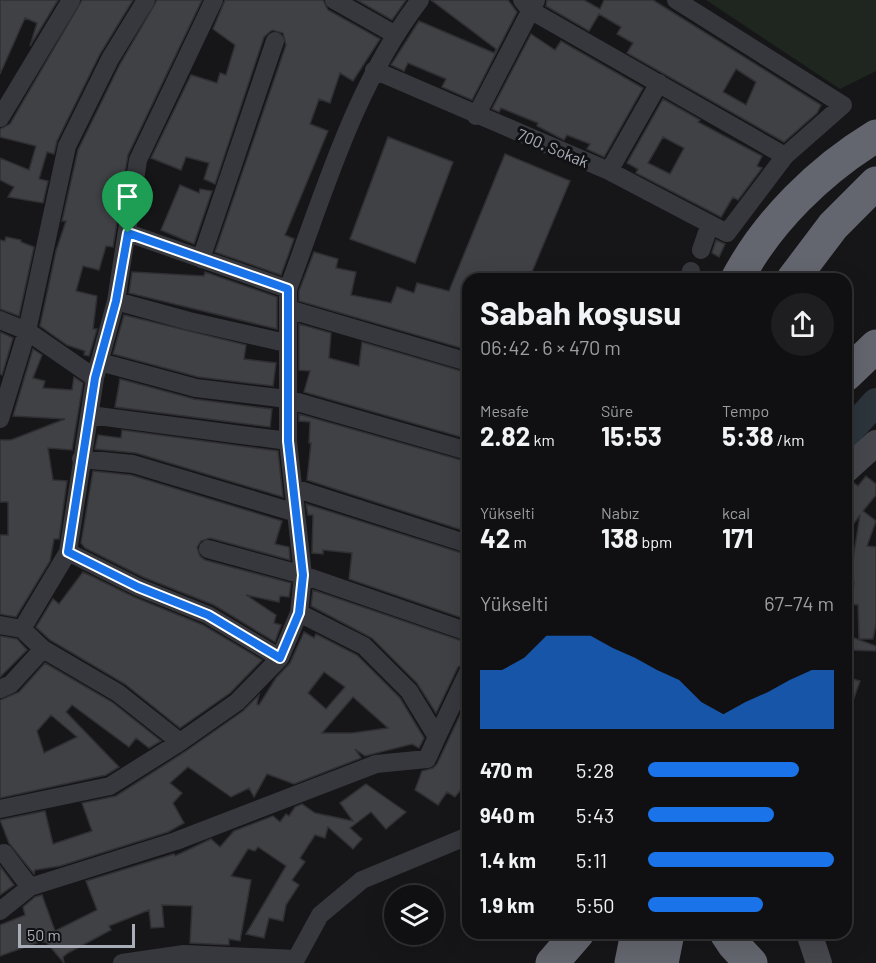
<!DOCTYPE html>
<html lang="tr">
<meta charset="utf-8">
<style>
body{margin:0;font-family:Barlow,sans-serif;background:#1e1e20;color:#f1f3f6;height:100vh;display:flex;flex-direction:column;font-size:22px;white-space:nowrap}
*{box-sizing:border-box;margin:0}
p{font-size:20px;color:#9c9d9f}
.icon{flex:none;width:33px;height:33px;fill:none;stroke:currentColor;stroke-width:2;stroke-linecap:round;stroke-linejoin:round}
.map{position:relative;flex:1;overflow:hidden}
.panel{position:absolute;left:462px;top:273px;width:390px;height:666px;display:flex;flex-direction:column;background:#101012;border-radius:18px;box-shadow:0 6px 24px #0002,0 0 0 2px #303032}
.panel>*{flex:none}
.controls{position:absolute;left:384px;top:885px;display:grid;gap:12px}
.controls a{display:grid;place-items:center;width:60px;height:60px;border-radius:50%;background:#101012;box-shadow:0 6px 24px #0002,0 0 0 2px #303032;font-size:30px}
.scale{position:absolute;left:18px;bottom:15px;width:117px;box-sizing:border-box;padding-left:6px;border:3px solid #a8adb8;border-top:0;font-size:16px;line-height:21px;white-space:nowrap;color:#a8adb8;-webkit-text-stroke:4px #111113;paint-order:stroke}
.pin{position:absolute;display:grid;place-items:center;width:51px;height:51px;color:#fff;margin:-62px -26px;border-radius:50% 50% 50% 0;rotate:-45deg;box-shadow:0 0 6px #0007}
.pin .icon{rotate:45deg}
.round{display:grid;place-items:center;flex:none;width:63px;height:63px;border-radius:32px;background:#1e1e20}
.head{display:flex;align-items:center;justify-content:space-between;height:102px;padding:0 18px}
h1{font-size:33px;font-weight:700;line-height:45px}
.metrics{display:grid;grid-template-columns:repeat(3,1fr);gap:9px;height:102px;padding:6px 18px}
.metrics div{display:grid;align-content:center}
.metrics b{font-size:26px;font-weight:700}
.metrics small{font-size:16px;font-weight:400}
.metrics p{font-size:16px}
.chart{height:168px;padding:12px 18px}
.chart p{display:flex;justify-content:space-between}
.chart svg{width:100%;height:108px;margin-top:6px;fill:#1a73e8;opacity:.7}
ul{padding:0 18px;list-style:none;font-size:20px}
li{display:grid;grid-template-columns:96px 72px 1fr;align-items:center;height:45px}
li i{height:15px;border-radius:8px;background:#1a73e8}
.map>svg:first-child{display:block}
.green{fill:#1e261f}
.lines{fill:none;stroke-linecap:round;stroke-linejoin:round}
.river{stroke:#2c353c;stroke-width:28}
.building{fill:#404145;stroke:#303034;stroke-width:1.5;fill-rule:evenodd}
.street{stroke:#37383d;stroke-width:18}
.secondary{stroke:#45474d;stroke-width:26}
.highway{stroke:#63666e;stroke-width:33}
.route-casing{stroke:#fff;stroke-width:12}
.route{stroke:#1a73e8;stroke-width:8}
.labels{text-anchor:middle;stroke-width:6;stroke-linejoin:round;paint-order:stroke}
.street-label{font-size:16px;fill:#a8adb8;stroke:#111113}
</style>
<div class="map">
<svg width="876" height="963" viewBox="0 0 876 963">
<rect width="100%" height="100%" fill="#161618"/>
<path class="green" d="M706 0H876V71L840 89Z"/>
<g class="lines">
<path class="river" d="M846 435 876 402"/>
</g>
<path class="building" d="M0 0H58L30 46 37 23 25 18 0 74Z
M82 0H133L100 54 57 141 54 154 47 152 39 179 48 181 43 203 8 197 14 187 0 180V158L29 170 36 146 0 137V129L10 124Z
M157 0H202L128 155 113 247 106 246 99 270 83 266 76 291 97 296 93 329H97L89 356 84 355 85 351 67 345 40 326 56 251 66 221H62L78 150 120 64Z
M225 0H323L328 10 380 39 353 81 340 73 330 103 319 99 310 124 328 131 285 235 294 239 281 275 215 252 286 45 283 33 272 30 264 37 215 184 204 179 209 163 186 157 181 170 151 158 191 75 217 83 220 73 226 75 235 45 213 29Z
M357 0H406L392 20Z
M431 0H508L517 12 472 100 442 87 446 79 408 63 404 71 391 65 419 21 494 53 496 49Z
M547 0H584L600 9 604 0H653L821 105 817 113 784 142 627 53 633 43 617 34 621 27 599 14 589 31 546 6ZM736 69 756 82 746 105 723 92Z
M531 34 555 50 561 41 643 88 604 157 587 149 590 144 567 135 564 140 537 126 538 123 501 108 499 112 492 109Z
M663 99 700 120 698 122 762 156 757 166 762 168 738 200 733 197 721 217 636 173 638 169 627 163ZM663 137 684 148 670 174 648 163Z
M388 137 453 162 415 263 350 239Z
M505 154 570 181 529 279H468V350L299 301V291L314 252 338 259 336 268 356 272 351 295 391 303 397 287 414 293 417 283 449 291Z
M180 185 199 193 200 189 212 191 194 244 161 230Z
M6 237 21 240V242L34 247 19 316 0 309V240L5 241Z
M716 240 725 244 719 257 712 253Z
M132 272 204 276 205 272 277 297V329L129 293Z
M124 315 246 345 244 359 276 363 273 386 198 377 113 354Z
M299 324 331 333 329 358 359 366 362 342 468 373V439L304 392 310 371 299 370Z
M0 332 13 338 2 375 0 374Z
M33 349 42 355 33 378 45 381 43 388 72 390 74 377 83 383 72 450 48 448 53 480 67 481 59 539H54L50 561 16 617 0 614V535H8V502H0V440H11L65 419 13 416Z
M120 379 194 399 272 409 270 427 115 407Z
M299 414 468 462V532L307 480 311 443H309L310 422 299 421Z
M122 430 278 451 283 497 136 453 95 449 98 435 121 438Z
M93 471 131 475 282 521 275 544 289 547 290 560 210 538 201 541 197 547 200 556 205 560 291 583 289 597 280 596 279 602 246 595 276 615 274 623 281 625 275 642 214 605 143 577 85 548 81 543Z
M866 476 876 484V495L863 511 876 521 867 546 876 547V624L873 639H859L858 605 851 604 854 582 851 581V572L860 515 846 534V492L854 483 858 486Z
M306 504 468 555V620L349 579 352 553 323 550V554L312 553 313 515H308Z
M83 572 134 597 203 625 262 660 230 693 180 728 125 684 50 640 36 627 53 599 59 604Z
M313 590 468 643V661L458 667 436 713 417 683 372 638 311 606Z
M304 632 314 638 316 634 357 655 400 698 424 738 419 748 412 744 365 756 355 749 361 758 294 784 267 774 254 797 249 788 231 797 188 767 170 783 182 793 173 803 184 823 168 832 60 866 35 870 34 874 9 843 0 820 45 811 53 844 92 831 82 803 116 796 186 751 243 711 259 695 257 704 259 705 276 678 290 663ZM324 672 345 687 326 709 308 693ZM353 697 388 728 352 733H322Z
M846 635 876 646V651L846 650Z
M0 636 17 639 27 650 0 677Z
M45 663 112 702 161 741 149 748 136 738 129 747 72 705 66 712 119 767 106 775 0 798V700L19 692ZM51 715 77 737 44 753 37 731Z
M846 677 860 681 848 715H846Z
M468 698 466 743 468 744V790L463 787 455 797 447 792 438 805 415 790 422 771 433 768 437 764Z
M366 784 406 812 386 829 371 812 350 828 362 839 353 849 328 827 325 838 315 835 300 858 305 862 292 880 299 885 286 905 283 921 269 918 264 938 246 934 286 866 258 847 255 851 248 849 231 876 251 880 240 941 229 939V945L190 943 192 906 162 905 164 927 151 928 149 910 109 926 111 930 68 953 63 957 64 963 46 942H39L0 956V925L25 915 23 907 35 897 42 895 55 931 97 910 86 881 174 854 175 856 211 839 220 847 234 831 273 816 280 822 286 814 289 816 295 807 302 804 315 813 353 821 340 803Z
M0 866 14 885 0 895Z"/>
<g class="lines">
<path class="street" d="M334 0 394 34
M420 0C355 85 325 190 288 289V309L468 362
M522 0 530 10 785 156
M374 70 609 171 727 233 785 156 843 105 676 0
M476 116 536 0
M0 118 71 0
M609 171 659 83
M128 233 288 289
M701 250 710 224
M201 259 275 41
M689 279 691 271
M116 301 189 321 286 343
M288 309V441L303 575 299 613
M0 320 27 331 95 378 68 552 22 629 43 649 118 693 180 742 237 702 280 658 208 615 138 587 68 552
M100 362 196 388 287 399 468 451
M95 378 116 301 138 160 214 0
M90 415 288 441
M0 419 27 331 67 146 110 59 146 0
M81 459 133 464 296 513
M294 488 468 544
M208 549 303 575 468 632
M0 625 22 629
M0 689 11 684 43 649
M437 737 468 672
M0 809 110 786 180 742
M0 854 4 853 30 887 176 841 376 764 427 759 437 737 409 691 364 646 299 613 280 658
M0 911 30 887
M122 963 184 954 296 959 320 915 362 880 468 836"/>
<path class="secondary" d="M846 470 876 443
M809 933 819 963"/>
<path class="highway" d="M737 279C768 221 820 170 876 136
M793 279 833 226 876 183
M846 375 876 346
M726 933 734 945 751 963
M552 963 578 933
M631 963 637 933
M662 963 668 933"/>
</g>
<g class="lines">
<g class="route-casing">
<path id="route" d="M128 233 288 289V441L303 575 299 613 280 658 208 615 138 587 68 552 95 378 116 301Z"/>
</g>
<use href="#route" class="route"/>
</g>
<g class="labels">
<g class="street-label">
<text transform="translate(553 148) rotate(23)" y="6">700. Sokak</text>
</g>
</g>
</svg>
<div class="controls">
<a><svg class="icon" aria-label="layers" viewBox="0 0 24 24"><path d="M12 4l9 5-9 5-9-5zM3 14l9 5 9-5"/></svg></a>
</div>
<div class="scale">50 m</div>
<div class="pin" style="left:128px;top:233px;background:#1e9e55"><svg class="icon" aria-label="arrive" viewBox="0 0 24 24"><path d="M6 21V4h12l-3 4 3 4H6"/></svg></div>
<section class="panel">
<div class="head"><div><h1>Sabah koşusu</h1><p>06:42 · 6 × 470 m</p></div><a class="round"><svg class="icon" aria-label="share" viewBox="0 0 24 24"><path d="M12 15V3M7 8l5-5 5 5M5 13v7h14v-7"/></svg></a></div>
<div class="metrics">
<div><p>Mesafe</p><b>2.82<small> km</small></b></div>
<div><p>Süre</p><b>15:53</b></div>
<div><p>Tempo</p><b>5:38<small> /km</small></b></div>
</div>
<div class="metrics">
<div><p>Yükselti</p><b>42<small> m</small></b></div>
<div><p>Nabız</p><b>138<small> bpm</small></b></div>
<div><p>kcal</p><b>171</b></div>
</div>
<div class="chart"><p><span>Yükselti</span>67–74 m</p>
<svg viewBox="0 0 160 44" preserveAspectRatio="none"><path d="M0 44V20L10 20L20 15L30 6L40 6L50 6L60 11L70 15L80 20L90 24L100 33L110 38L120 33L130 29L140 24L150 20L160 20V44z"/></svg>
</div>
<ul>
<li><b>470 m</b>5:28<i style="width:81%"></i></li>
<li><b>940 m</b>5:43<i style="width:68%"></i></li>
<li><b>1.4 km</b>5:11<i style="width:100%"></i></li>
<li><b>1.9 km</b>5:50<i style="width:62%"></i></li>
</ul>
</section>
</div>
